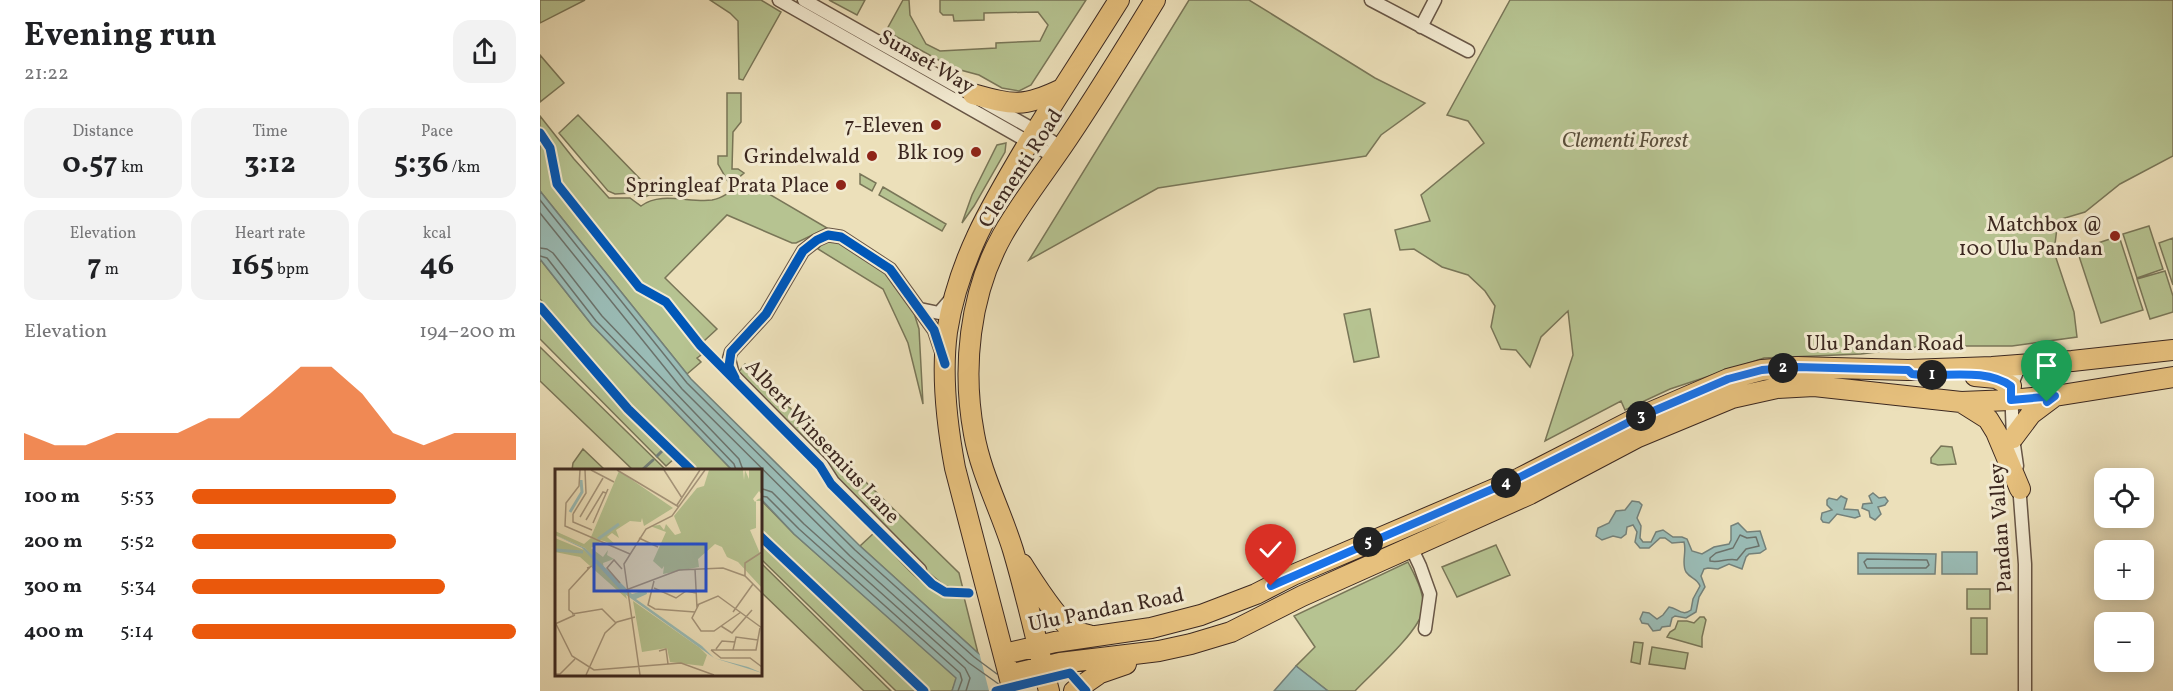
<!DOCTYPE html>
<meta charset="utf-8">
<style>
body{margin:0;font-family:Vollkorn,serif;background:#f2f2f2;color:#202124;height:100vh;display:flex;flex-direction:column;font-size:22px;white-space:nowrap}
*{box-sizing:border-box;margin:0}
p{font-size:20px;color:#757577}
.icon{flex:none;width:33px;height:33px;fill:none;stroke:currentColor;stroke-width:2;stroke-linecap:round;stroke-linejoin:round}
.map{position:relative;flex:1;overflow:hidden}
.sheet{display:flex;flex-direction:column;background:#fff;width:540px}
.sheet>*{flex:none}
.buttons{position:absolute;left:1554px;top:468px;display:grid;gap:12px}
.buttons a{display:grid;place-items:center;width:60px;height:60px;border-radius:12px;background:#fff;box-shadow:0 3px 15px #0003;font-size:30px}
.pin{position:absolute;display:grid;place-items:center;width:51px;height:51px;color:#fff;margin:-62px -26px;border-radius:50% 50% 50% 0;rotate:-45deg;box-shadow:0 0 6px #0007}
.pin .icon{rotate:45deg}
.km{position:absolute;width:30px;height:30px;margin:-15px;border-radius:50%;background:#222;color:#fff;font-size:16px;line-height:30px;text-align:center}
.round{display:grid;place-items:center;flex:none;width:63px;height:63px;border-radius:18px;background:#f2f2f2}
.headline{display:flex;align-items:center;justify-content:space-between;height:102px;padding:0 24px}
h1{font-size:33px;font-weight:700;line-height:45px}
.figures{display:grid;grid-template-columns:repeat(3,1fr);gap:9px;height:102px;padding:6px 24px}
.figures div{display:grid;align-content:center;border-radius:15px;background:#f2f2f2;text-align:center}
.figures b{font-size:30px;font-weight:700}
.figures small{font-size:16px;font-weight:400}
.figures p{font-size:16px}
.chart{height:168px;padding:12px 24px}
.chart p{display:flex;justify-content:space-between}
.chart svg{width:100%;height:108px;margin-top:6px;fill:#ea580c;opacity:.7}
ul{padding:0 24px;list-style:none;font-size:20px}
li{display:grid;grid-template-columns:96px 72px 1fr;align-items:center;height:45px}
li i{height:15px;border-radius:8px;background:#ea580c}
main{display:flex;flex:1;min-height:0}
.map>svg:first-child{display:block}
.green{fill:#b6c391;stroke:#797658;stroke-width:1.5}
.water{fill:#9abcb6;stroke:#74817a;stroke-width:1.5}
.pier{fill:#ece0ba}
.lines{fill:none;stroke-linecap:round;stroke-linejoin:round}
.shore{stroke:#6b726b;stroke-width:1.5}
.stream{stroke:#74817a;stroke-width:3}
.street-casing{stroke:#685646;stroke-width:15}
.primary-casing{stroke:#3c2820;stroke-width:22}
.street{stroke:#f3ebd2;stroke-width:12}
.primary{stroke:#e6c07d;stroke-width:20}
.cycleway-casing{stroke:#f3ebd2;stroke-width:13}
.cycleway{stroke:#0057b8;stroke-width:9}
.route-casing{stroke:#fff;stroke-width:12}
.route{stroke:#1a73e8;stroke-width:8}
.poi-dot{fill:#8f2418;stroke:#f3ebd2;stroke-width:2}
.labels{text-anchor:middle;stroke-width:6;stroke-linejoin:round;paint-order:stroke}
.street-label{font-size:21px;fill:#3c2820;stroke:#f3ebd2}
.poi-label{font-size:21px;fill:#3c2820;stroke:#f3ebd2;text-anchor:end}
.park-label{font-size:21px;font-style:italic;fill:#5a4f3c;stroke:#f3ebd2}
.inset-river{fill:none;stroke:#9abcb6;stroke-width:3}
.inset-road{fill:none;stroke:#a6967c;stroke-width:1.5}
.view{fill:#1d4ed8;fill-opacity:0.15;stroke:#1d4ed8;stroke-width:3}
.inset-edge{fill:none;stroke:#3c2820;stroke-width:3}
</style>
<main>
<section class="sheet">
<div class="headline"><div><h1>Evening run</h1><p>21:22</p></div><a class="round"><svg class="icon" aria-label="share" viewBox="0 0 24 24"><path d="M12 15V3M7 8l5-5 5 5M5 13v7h14v-7"/></svg></a></div>
<div class="figures">
<div><p>Distance</p><b>0.57<small> km</small></b></div>
<div><p>Time</p><b>3:12</b></div>
<div><p>Pace</p><b>5:36<small> /km</small></b></div>
</div>
<div class="figures">
<div><p>Elevation</p><b>7<small> m</small></b></div>
<div><p>Heart rate</p><b>165<small> bpm</small></b></div>
<div><p>kcal</p><b>46</b></div>
</div>
<div class="chart"><p><span>Elevation</span>194–200 m</p>
<svg viewBox="0 0 160 44" preserveAspectRatio="none"><path d="M0 44V33L10 38L20 38L30 33L40 33L50 33L60 27L70 27L80 17L90 6L100 6L110 17L120 33L130 38L140 33L150 33L160 33V44z"/></svg>
</div>
<ul>
<li><b>100 m</b>5:53<i style="width:63%"></i></li>
<li><b>200 m</b>5:52<i style="width:63%"></i></li>
<li><b>300 m</b>5:34<i style="width:78%"></i></li>
<li><b>400 m</b>5:14<i style="width:100%"></i></li>
</ul>
</section>
<div class="map">
<svg width="1633" height="691" viewBox="0 0 1633 691">
<rect width="100%" height="100%" fill="#ece0ba"/>
<filter id="stains"><feTurbulence type="fractalNoise" baseFrequency=".00333" numOctaves="4"/><feColorMatrix values="0 0 0 0 .2 0 0 0 0 .09 0 0 0 0 .02 0 0 0 .5 -.17"/></filter>
<radialGradient id="worn" r=".72"><stop offset=".6" stop-color="#630" stop-opacity="0"/><stop offset="1" stop-color="#630" stop-opacity=".3"/></radialGradient>
<path class="green" d="M0 0H45L0 23Z
M170 0H221L241 12 203 80 199 79 198 21 190 13Z
M289 0H325L317 15Z
M363 0H369L370 15 386 44 400 51 456 48V43L500 41 508 25 498 12 444 13V20L414 21 413 15H403L400 12V0H546L491 85 479 91 462 88 439 75 413 68 346 31Z
M649 0H709L835 78 885 103 841 135 826 156 618 188 489 260Z
M970 0H1633V156L1580 184 1545 212 1518 220 1514 252 1534 312 1537 337 1472 346H1385L1321 354 1224 358 1130 389 1085 410 1081 401 1005 441 1033 355 1028 311 1001 337 990 367 976 350 961 349 951 327 955 306 945 291 928 275 902 267 874 249 860 250 855 230 890 221 881 195 944 143 928 121 907 115Z
M0 55 24 83 0 102Z
M187 93H201V122L193 132 192 169H198L204 173 190 185 178 164V156H187Z
M38 115 104 183 132 184V195H109L101 199 92 193 75 194 68 191 19 133Z
M0 116 34 159 69 198H90L101 206C121 191 149 203 172 200 185 198 195 188 205 180L287 228 256 243H252L187 215 125 278 177 329 164 341 129 299C121 293 110 291 101 284L21 184 13 147 0 128Z
M0 139 9 157 15 187 101 293 124 305 161 355 157 358 161 362 147 374 0 191Z
M466 143 465 152 434 206 422 223 432 195 457 145Z
M320 174 336 183 332 191 320 184Z
M343 187 406 224 402 231 339 195Z
M1609 226 1623 269 1597 278 1583 234Z
M1579 236 1603 310 1561 323 1537 250Z
M1633 238V285L1619 243Z
M288 241 300 243 346 274 374 313 379 329 383 404 368 343 343 289 278 249 281 244Z
M0 259 52 325 192 470H155L91 407 0 299Z
M1625 271 1633 296V312L1610 319 1597 279Z
M830 309 839 357 814 362 804 314Z
M0 313 86 412 135 458 126 466 0 339Z
M0 347 126 470H93L0 381Z
M205 364 419 573 423 589 405 586 383 568 197 374Z
M1401 446 1412 447 1416 464 1398 465 1391 463V458Z
M43 449 65 470H32L33 463Z
M220 499 254 534 417 678 412 691H388L221 532Z
M335 532C360 560 384 597 424 597L438 653 320 546Z
M220 540H221L379 691H356L221 559Z
M956 545 970 575 917 597 902 567Z
M868 562C875 576 885 593 883 610 879 632 832 673 815 691H788L756 666 775 647 754 616Z
M221 563 351 691H324L221 592Z
M1427 589H1450V609H1427Z
M1160 617H1164L1166 620 1162 637V647L1127 637 1130 632 1135 629 1138 621H1147L1154 623Z
M1431 618H1447V654H1431Z
M1094 642 1103 643 1100 664 1091 662Z
M1112 647 1148 653 1145 669 1109 664Z"/>
<path class="water" d="M0 191 151 379 320 546 438 653 490 691H412L416 678 254 534 221 499 220 470H192L52 325 0 259Z
M1333 493 1339 498 1345 497 1348 501 1345 505 1338 507 1341 514 1335 520 1330 517 1329 511 1322 508 1323 504 1332 503 1329 496Z
M1301 496 1307 499 1304 509 1318 510 1320 516 1315 518 1297 514 1289 523 1283 522 1281 519 1282 513 1292 510 1287 505V500L1289 498 1297 500Z
M1092 501 1099 502 1102 505 1097 518 1101 526 1100 538 1103 542H1111L1116 532 1123 530 1133 537H1142L1147 539 1152 551 1162 554 1174 547 1189 544 1191 540V526L1198 523 1207 532 1220 531 1226 549 1220 553 1209 554 1206 557 1202 569 1189 564 1178 569 1168 568 1164 569 1161 576 1165 587 1159 597 1156 612 1146 618 1135 616 1132 618 1130 626 1122 627 1120 630 1113 631 1108 624 1102 623 1100 619 1103 612 1109 613 1117 619 1123 615 1129 607C1138 608 1142 617 1151 610L1153 599 1160 586C1157 578 1151 579 1146 572 1141 563 1147 552 1144 542L1132 543 1125 538H1120L1109 548H1100L1095 542 1097 532 1093 525 1087 527 1086 534 1081 538 1073 536 1062 540 1056 536 1058 528 1069 523 1076 511 1085 510Z
M1402 552H1437V574H1402Z
M1318 553 1396 554 1395 574H1318Z
M756 666 788 691H734Z"/>
<path class="pier" d="M438 648 492 689 493 691H449Z"/>
<g class="lines">
<path class="shore" d="M0 200 147 383 315 550 434 657 457 674
M0 213 142 389 310 556 429 663 460 685
M0 248 7 249 13 253 62 316 199 459 203 470
M0 256 7 258 56 321 194 464 196 470
M220 488 232 492 264 524 425 668 430 678 426 691
M220 496 227 497 259 529 420 673 422 680 418 691
M1200 535 1207 538 1216 537 1219 546 1206 549 1197 560C1186 558 1180 563 1170 561V558L1176 553 1193 548Z
M1327 559 1387 560 1389 565 1386 568H1327L1324 562Z"/>
<path class="stream" d="M117 456 123 450
M102 470 113 460"/>
<g class="street-casing">
<path id="street" d="M239 0 515 157
M264 0 496 131 522 148
M831 0 928 51
M881 27 895 0
M380 309 399 313 411 299
M1477 466 1473 438 1471 386 1480 365
M1479 484 1485 564V691
M871 547 880 566 890 594 885 629
M380 570 293 482 282 465 193 375 189 359 191 352 226 314 263 251 277 240 288 235 301 237 350 269 394 330 401 351"/>
</g>
<g class="primary-casing">
<path id="primary" d="M433 94C473 105 483 108 522 89
M1435 376 1456 378 1471 386
M1421 402 1448 419 1456 432 1480 489
M1473 438 1491 414 1515 396
M482 564C493 581 517 620 533 630 538 633 545 634 551 636
M464 654 515 642 611 628 661 615 716 594 753 575 980 478 1095 419 1188 379 1222 370 1257 367 1368 370 1452 367 1532 361 1633 350
M469 675 520 663 619 651 651 644 691 632 762 596 990 494 1098 437 1192 398 1237 388 1274 386 1421 402 1471 400 1515 396 1633 377
M473 691 415 468C407 425 401 377 407 332 418 260 452 204 489 142 518 95 549 48 579 0
M509 691C497 644 487 597 473 550 461 511 441 474 434 434 422 369 429 295 462 236 481 202 506 171 528 138 558 93 587 46 615 0
M534 691 560 673 586 664"/>
</g>
<use href="#street" class="street"/>
<use href="#primary" class="primary"/>
<g class="cycleway-casing">
<path id="cycleway" d="M0 133 10 148 17 184 99 287 126 302 160 345 280 466 291 484 392 584 405 592 429 593
M0 307 88 409 151 470
M195 378 189 366 191 352 226 314 263 251 277 240 288 235 301 237 350 269 394 330 405 364
M220 536 384 691
M456 691 530 673 546 691"/>
</g>
<use href="#cycleway" class="cycleway"/>
</g>
<g class="lines">
<g class="route-casing">
<path id="route" d="M731 586 980 477 1095 419 1188 379 1222 370 1257 367 1368 370 1372 374C1403 378 1444 367 1471 386V400L1515 396 1507 402"/>
</g>
<use href="#route" class="route"/>
</g>
<g class="poi-dot">
<circle cx="396" cy="125" r="6"/>
<circle cx="436" cy="152" r="6"/>
<circle cx="332" cy="156" r="6"/>
<circle cx="301" cy="185" r="6"/>
<circle cx="1575" cy="236" r="6"/>
</g>
<g class="labels">
<g class="street-label">
<text transform="translate(387 61) rotate(30)" y="7">Sunset Way</text>
<text transform="translate(480 168) rotate(-57)" y="7">Clementi Road</text>
<text x="1345" y="350">Ulu Pandan Road</text>
<text transform="translate(283 441) rotate(47)" y="7">Albert Winsemius Lane</text>
<text transform="translate(1460 528) rotate(-94)" y="7">Pandan Valley</text>
<text transform="translate(566 609) rotate(-11)" y="7">Ulu Pandan Road</text>
</g>
<g class="poi-label">
<text x="384" y="132">7-Eleven</text>
<text x="424" y="159">Blk 109</text>
<text x="320" y="163">Grindelwald</text>
<text x="289" y="192">Springleaf Prata Place</text>
<text x="1563" y="231">Matchbox @<tspan x="1563" dy="24">100 Ulu Pandan</tspan></text>
</g>
<g class="park-label">
<text x="1085" y="147">Clementi Forest</text>
</g>
</g>
<g transform="translate(15 469)">
<rect width="207" height="207" fill="#ece0ba"/>
<path d="M154 1H188L189 11 190 1 194 10V1H207V26L204 22 198 30 200 33 203 30 207 29V32H201V59L195 61 207 89V119L183 93 172 88 167 78 160 75 143 90 144 98 108 105 109 97 107 100 98 92 111 63 95 57 105 56 109 61 111 55 120 66 126 64 119 47 142 19 149 17ZM64 2 118 39 89 57 87 49 86 53 75 52 61 61 64 69 57 64 52 68 61 76 36 68ZM0 62 29 75 36 69 46 72 36 79 48 88 53 81 52 86 59 90 48 94 49 100 30 79 0 66ZM0 69 29 81 70 123 72 130 25 88 0 83ZM78 132 145 179 152 186 148 197 115 193 112 179 87 183Z" fill="#b6c391"/>
<path d="M0 66 30 79 77 125 91 121 92 125 81 130 147 177 159 189 193 198 207 204 159 189 67 123 27 79Z" fill="#9abcb6"/>
<path class="inset-river" d="M15 43 27 23 26 11M43 70 64 55M0 81 28 83"/>
<path class="inset-road" d="M25 1 24 17 11 34 10 57 75 85M36 1 59 13M62 1 124 38M109 1 127 29M122 36 145 1M18 45 31 24 30 1M18 45V53L37 61M25 48 48 9M31 51 48 23 51 24M38 54 53 20M84 69 103 78M140 100 142 139M190 107V94L207 83M99 112 93 136 100 140 140 143M65 114 52 99 59 91 67 100M99 119 121 129 131 122 141 124M71 121 124 101 168 99 190 107 207 124M144 135 137 149 146 162H159L186 143M142 136 163 127 207 159M178 143 198 115M17 145 47 140 61 154M19 145 14 141V121L35 98 32 99M0 153 17 187 39 201 126 194 159 206M0 155 20 146M166 157 177 164 197 141M161 180 167 172 180 173M156 181H201L205 159M156 181 166 189H195L207 198M178 181 181 168 203 171M104 182 111 180 113 195M0 205H5L20 190M31 206 50 164 62 153 80 148M85 206 69 95 91 60 117 47 150 1"/>
<path class="view" d="M39 75H151V122H39Z"/>
<rect width="207" height="207" class="inset-edge"/>
</g>
<rect width="100%" height="100%" filter="url(#stains)"/>
<rect width="100%" height="100%" fill="url(#worn)"/>
</svg>
<div class="buttons">
<a><svg class="icon" aria-label="locate" viewBox="0 0 24 24"><circle cx="12" cy="12" r="6"/><path d="M12 2v4M12 18v4M2 12h4M18 12h4"/></svg></a>
<a>+</a>
<a>−</a>
</div>
<div class="pin" style="left:1507px;top:402px;background:#1e9e55"><svg class="icon" aria-label="arrive" viewBox="0 0 24 24"><path d="M6 21V4h12l-3 4 3 4H6"/></svg></div>
<div class="pin" style="left:731px;top:586px;background:#d93025"><svg class="icon" aria-label="check" viewBox="0 0 24 24"><path d="M5 12l5 5 9-10"/></svg></div>
<b class="km" style="left:1392px;top:375px">1</b>
<b class="km" style="left:1243px;top:368px">2</b>
<b class="km" style="left:1101px;top:416px">3</b>
<b class="km" style="left:966px;top:483px">4</b>
<b class="km" style="left:828px;top:542px">5</b>
</div>
</main>
